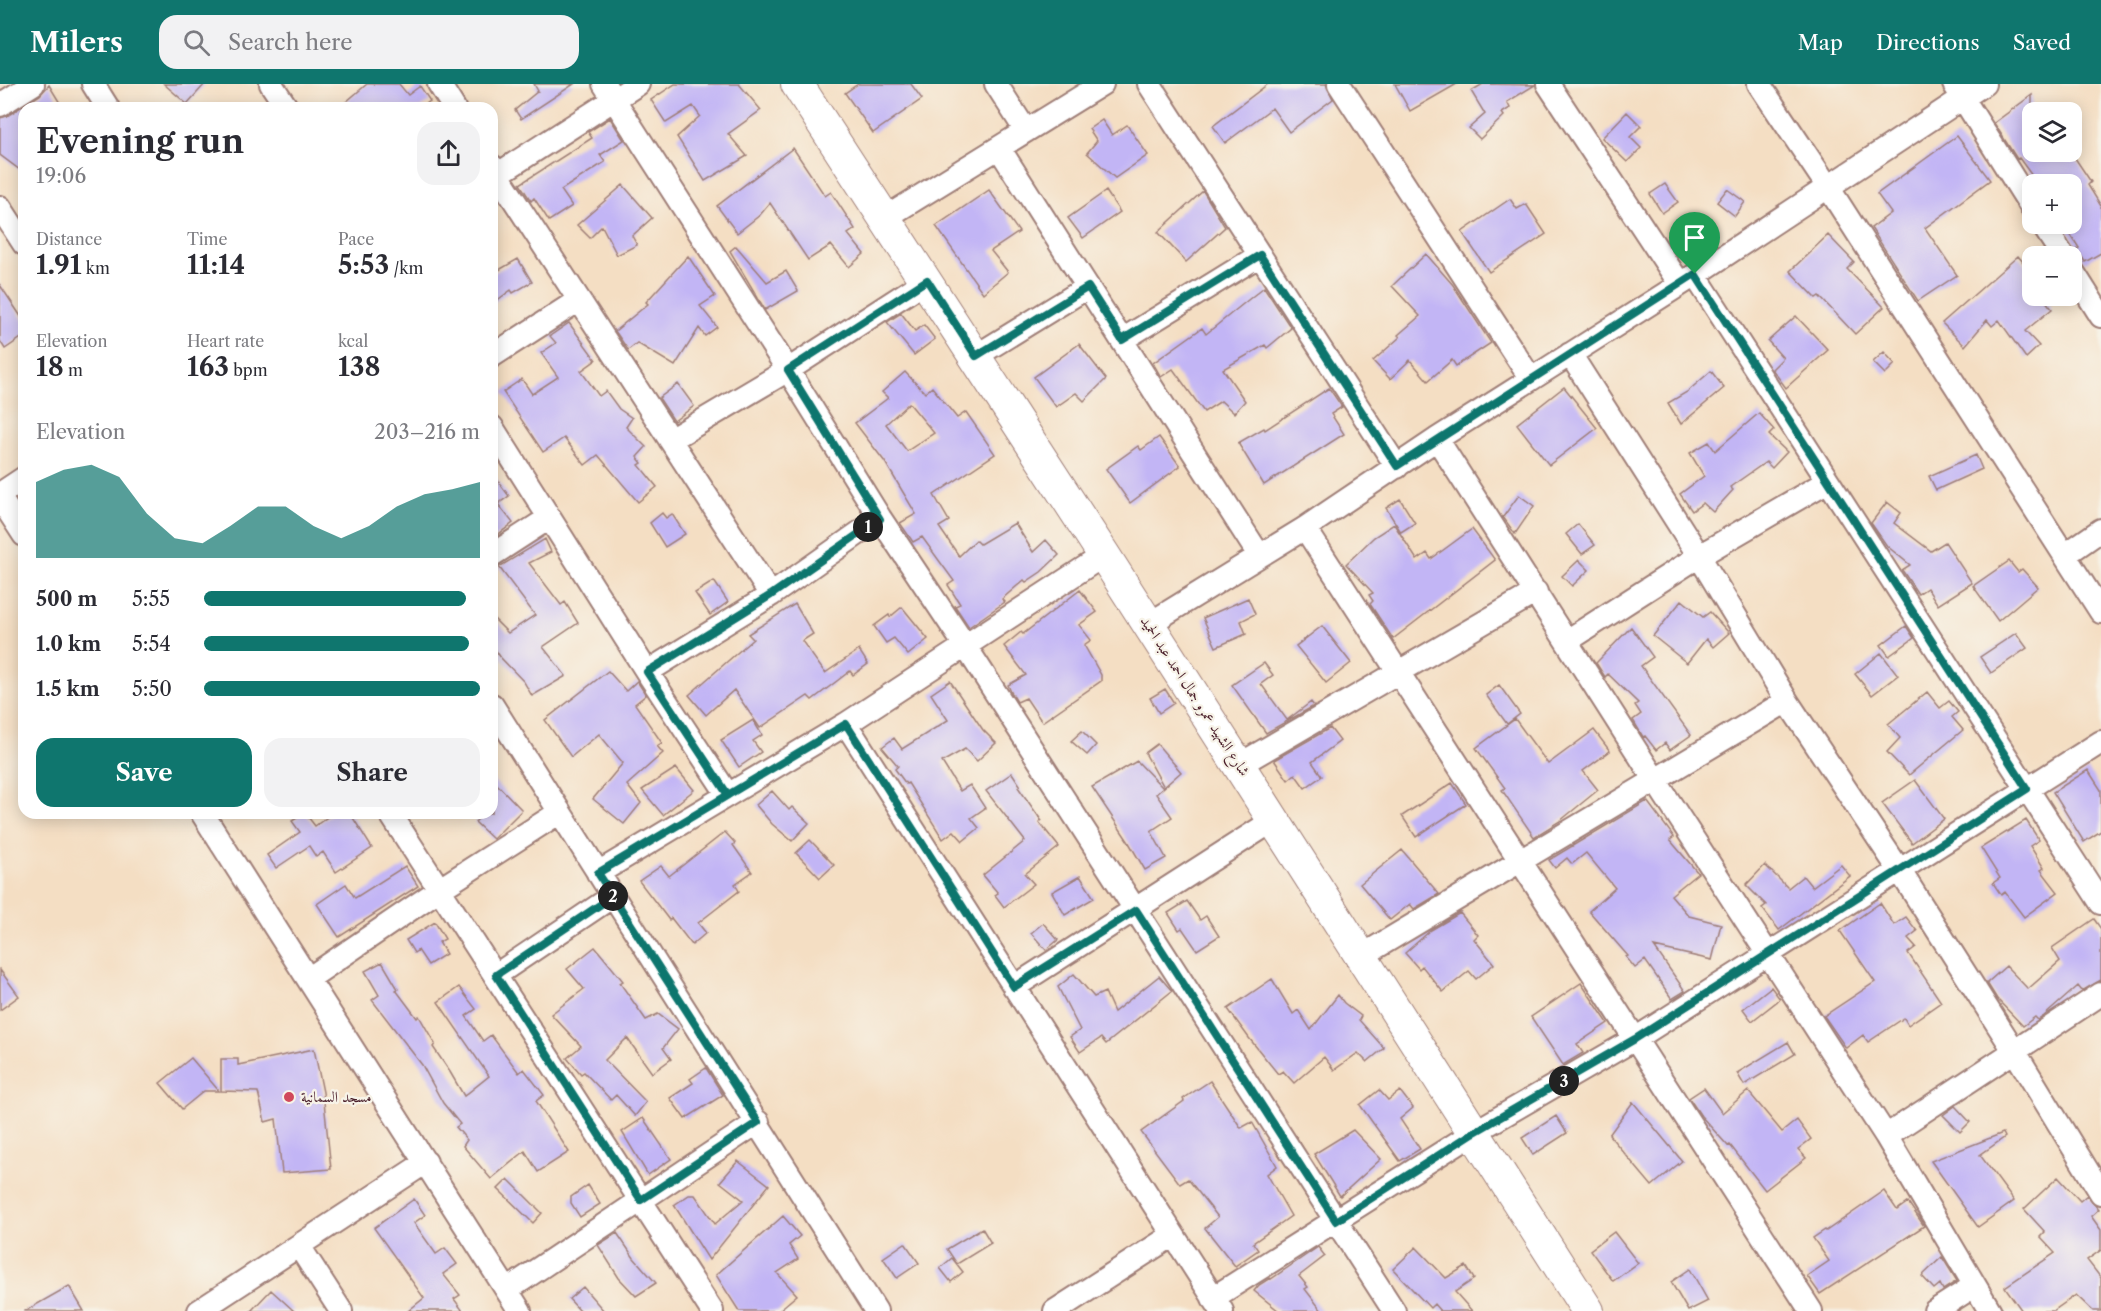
<!DOCTYPE html>
<meta charset="utf-8">
<style>
body{margin:0;font-family:"Libre Caslon Text",Amiri,serif;background:#f2f2f3;color:#2b2b33;height:100vh;display:flex;flex-direction:column;font-size:22px;white-space:nowrap}
*{box-sizing:border-box;margin:0}
p{font-size:20px;color:#7c7c81}
.icon{flex:none;width:33px;height:33px;fill:none;stroke:currentColor;stroke-width:2;stroke-linecap:round;stroke-linejoin:round}
.map{position:relative;flex:1;overflow:hidden}
.side{position:absolute;left:18px;top:18px;width:480px;height:717px;display:flex;flex-direction:column;background:#fff;border-radius:18px;box-shadow:0 3px 15px #0003}
.side>*{flex:none}
.tools{position:absolute;left:2022px;top:18px;display:grid;gap:12px}
.tools a{display:grid;place-items:center;width:60px;height:60px;border-radius:12px;background:#fff;box-shadow:0 3px 15px #0003;font-size:30px}
.pin{position:absolute;display:grid;place-items:center;width:51px;height:51px;color:#fff;margin:-62px -26px;border-radius:50% 50% 50% 0;rotate:-45deg;box-shadow:0 0 6px #0007}
.pin .icon{rotate:45deg}
.km{position:absolute;width:30px;height:30px;margin:-15px;border-radius:50%;background:#222;color:#fff;font-size:16px;line-height:30px;text-align:center}
.round{display:grid;place-items:center;flex:none;width:63px;height:63px;border-radius:18px;background:#f2f2f3}
.overview{display:flex;align-items:center;justify-content:space-between;height:102px;padding:0 18px}
h1{font-size:33px;font-weight:800;line-height:45px}
.figures{display:grid;grid-template-columns:repeat(3,1fr);gap:9px;height:102px;padding:6px 18px}
.figures div{display:grid;align-content:center}
.figures b{font-size:26px;font-weight:800}
.figures small{font-size:16px;font-weight:400}
.figures p{font-size:16px}
.chart{height:168px;padding:12px 18px}
.chart p{display:flex;justify-content:space-between}
.chart svg{width:100%;height:108px;margin-top:6px;fill:#0f766e;opacity:.7}
.button{display:flex;gap:12px;margin-top:auto;padding:12px 18px}
.button a{flex:1;height:69px;border-radius:18px;background:#0f766e;color:#fff;font-size:24px;font-weight:800;line-height:69px;text-align:center}
.button a+a{background:#f2f2f3;color:#2b2b33}
ul{padding:0 18px;list-style:none;font-size:20px}
li{display:grid;grid-template-columns:96px 72px 1fr;align-items:center;height:45px}
li i{height:15px;border-radius:8px;background:#0f766e}
header{display:flex;align-items:center;gap:36px;box-sizing:border-box;height:84px;padding:0 30px;background:#0f766e;color:#fff}
header strong{font-size:28px}
nav{display:flex;gap:33px;margin-inline-start:auto;font-size:21px}
.search{width:420px;height:54px;background:#f2f2f3;display:flex;align-items:center;gap:15px;box-sizing:border-box;padding:0 21px;border-radius:18px;color:#7c7c81;font-size:22px}
.map>svg:first-child{display:block}
.building{fill:#c2b5f5;fill-rule:evenodd}
.lines{fill:none;stroke-linecap:round;stroke-linejoin:round}
.street-casing{stroke:#9f7e77;stroke-width:26}
.secondary-casing{stroke:#9f7e77;stroke-width:34}
.street{stroke:#fff;stroke-width:22}
.secondary{stroke:#fff;stroke-width:32}
.route-casing{stroke:#fff;stroke-width:12}
.route{stroke:#0f766e;stroke-width:8}
.poi-dot{fill:#d1495b;stroke:#f7f3e8;stroke-width:2}
.labels{text-anchor:middle;stroke-width:4.5;stroke-linejoin:round;paint-order:stroke}
.street-label{font-size:15px;fill:#4a1f2b;stroke:#f7f3e8}
.poi-label{font-size:15px;fill:#4a1f2b;stroke:#f7f3e8;text-anchor:start}
</style>
<header>
<strong>Milers</strong>
<div class="search"><svg class="icon" aria-label="search" viewBox="0 0 24 24"><circle cx="10" cy="10" r="6"/><path d="M15 15l6 6"/></svg>Search here</div>
<nav><a>Map</a><a>Directions</a><a>Saved</a></nav>
</header>
<div class="map">
<svg width="2101" height="1227" viewBox="0 0 2101 1227">
<rect width="100%" height="100%" fill="#f7f3e8"/>
<filter id="ink" filterUnits="userSpaceOnUse"><feTurbulence type="fractalNoise" baseFrequency=".0167" numOctaves="2"/><feDisplacementMap in="SourceGraphic" scale="12" xChannelSelector="R" yChannelSelector="G"/><feConvolveMatrix kernelMatrix="1 2 1 2 8 2 1 2 1" color-interpolation-filters="sRGB"/></filter>
<filter id="wash" filterUnits="userSpaceOnUse"><feTurbulence type="fractalNoise" baseFrequency=".008" numOctaves="4" result="noise"/><feDisplacementMap in="SourceGraphic" scale="24" xChannelSelector="R" yChannelSelector="G"/><feGaussianBlur stdDeviation="1.35" result="paint"/><feColorMatrix in="noise" values="0 0 0 0 0 0 0 0 0 0 0 0 0 0 0 0 0 1.4 0 .05"/><feComposite in="paint" operator="in"/></filter>
<g filter="url(#wash)">
<rect width="100%" height="100%" fill="#f4dec3"/>
<g id="blocks">
<path class="building" d="M164 0H205L187 20Z
M367 0H399L408 11 420 2 430 17 420 24H339Z
M534 0H574L521 35 515 26 538 7Z
M675 0H739L761 26 728 50 747 72 705 97 677 53 700 32 693 22 666 39 651 16Z
M858 0H911L922 15 873 49 845 9Z
M1268 0H1326L1333 15 1289 48 1272 24 1225 59 1213 42Z
M1395 0H1457L1410 27Z
M1483 0 1535 1 1507 18 1510 24 1502 29 1504 32 1480 55 1469 44 1485 30 1471 7Z
M49 1 63 24H24V89L0 71V34L7 32 40 11Z
M2032 11V68H2071L2091 98 2088 101 2101 122V169L2085 178 2077 165 2079 164 2064 140H2072V100H2038L2019 74 2017 75 1994 39Z
M1627 28 1641 42 1630 53 1641 64 1627 78 1602 54Z
M610 34 624 56 600 71 605 78 561 106 572 122 549 137 534 114 531 117 520 100 592 54 588 48Z
M1102 36 1112 51 1127 41 1148 71 1115 94 1087 69 1097 57 1089 45Z
M1957 52 1990 96 1925 144 1957 191 1918 217 1871 144 1891 129 1877 110Z
M793 64 825 112 831 108 855 145 848 150 864 170 849 183 831 161 808 176 770 119 760 131 737 149 717 122Z
M1665 100 1678 118 1662 129 1650 110Z
M623 101 652 134 632 152 637 161 617 171 602 142 590 154 577 141Z
M1727 105 1745 118 1735 132 1717 118Z
M989 106 1019 148 991 167 1008 188 983 209 936 142Z
M1106 107 1120 128 1083 154 1068 134Z
M1203 107 1225 143 1186 178 1158 148Z
M1510 115 1517 125 1526 120 1546 150 1489 188 1462 148Z
M1828 151 1854 178 1847 185 1884 223 1855 250 1819 212 1816 214 1790 187Z
M736 162 767 198 786 187 798 207 765 226 730 167Z
M1426 170 1453 201 1491 259 1456 282 1452 276 1428 297 1410 276 1390 295 1373 277 1400 253 1398 251 1420 232 1392 202Z
M688 172 715 212 700 222 717 243 705 252 699 244 675 282 637 259 628 266 615 247 648 220 646 218Z
M2018 172 2030 186 2025 190 2032 200V212H2042L2052 225 2025 247 2039 262 2026 274 1999 236 1992 242 1987 236 1965 262 1942 239Z
M518 175 532 198 513 209 511 206 492 220V190Z
M0 201 24 237V252L5 265 0 257Z
M1264 203 1291 244 1267 264 1265 261 1223 285 1245 317 1234 329 1221 317 1204 328 1173 285 1161 293 1153 279 1202 244 1206 250Z
M901 229 915 247 924 241 935 255 914 271 887 238Z
M1796 232 1828 266 1786 304 1772 285 1783 274 1768 257Z
M569 239 596 276 581 287 599 312 606 307 619 325 632 334 626 343 646 363 637 373 642 379 639 381 657 403 638 418 598 371 585 381 564 354 543 368 503 308 522 295 532 310 558 293 541 269 556 259 550 252Z
M1079 260 1106 295 1084 317 1076 309 1056 323 1034 293Z
M1884 268 1895 280 1885 290 1873 278Z
M1711 287 1724 304 1681 340 1668 319 1687 308Z
M905 288 925 309 932 303 957 334 966 328 995 370 934 411 949 437 939 443 959 472 976 456 980 460 1015 439 1033 468 1046 456 1059 471 1041 488 1026 498 1024 496 1002 515 1005 518 969 543 955 522 960 520 948 501 954 497 922 453 913 458 900 439 916 430 885 378 855 339 888 314 882 308ZM909 319 934 349 907 367 886 340Z
M678 300 694 322 674 337 659 314Z
M1564 303 1597 344 1549 381 1517 340Z
M1329 304 1342 323 1331 330 1344 350 1264 401 1238 359 1264 344 1265 346Z
M1759 329 1774 346 1769 351 1787 368 1772 384 1766 378 1730 403 1733 406 1713 428 1703 419 1692 427 1680 410 1704 392 1690 369 1709 358 1715 367Z
M1159 353 1180 382 1130 419 1106 385 1138 362 1141 366Z
M1976 371 1982 385 1936 406 1929 392Z
M492 389 509 412 498 420 513 439 492 455Z
M1519 411 1534 422 1515 450 1503 433Z
M1400 415 1415 439 1401 448 1386 424Z
M1887 418 1901 429 1894 439 1931 467 1945 458 1972 499 1938 521 1927 504 1918 510 1902 486 1910 481 1887 462 1871 439Z
M662 429 666 434 672 430 685 450 665 463 650 439Z
M1394 440 1417 476 1427 469 1431 475 1472 445 1495 476 1393 555 1370 520 1373 517 1369 511 1373 509 1346 480 1374 453Z
M1578 440 1595 461 1582 470 1566 450Z
M545 455 551 468 529 479 561 521 565 518 578 539 543 563 566 592 532 612 524 598 501 574 492 561V533L508 549 535 531 499 483Z
M1579 476 1589 486 1572 502 1562 492Z
M2009 477 2018 488 2022 485 2038 503 1998 537 1973 502Z
M714 497 728 518 710 531 695 509Z
M1080 506 1097 528 1079 541 1091 556 1084 561 1101 591V597L1042 638 1026 614 1017 618 1011 608 1008 601 1026 591 1004 562 1021 548 1023 550Z
M1248 514 1255 530 1241 537 1246 550 1216 563 1203 534Z
M1682 516 1703 533 1710 528 1729 549 1713 563 1706 555 1687 579 1653 552Z
M795 520 813 550 802 557 825 589 859 566 868 580 853 591 850 587 812 616 808 612 760 644 734 606 706 631 689 611 753 555 748 550Z
M902 523 928 555 908 571 894 554 886 559 874 542 889 531 890 533Z
M1322 542 1351 579 1326 599 1296 562Z
M1906 542 1914 554 1889 572 1881 561Z
M1631 543 1653 573 1641 582 1691 651 1670 666 1665 659 1656 666 1645 652 1643 653 1633 636 1641 630 1635 621 1638 619 1608 590 1605 593 1596 579Z
M2016 549 2027 564 1991 589 1980 573Z
M1881 569 1898 591 1872 611 1855 590Z
M1264 579 1273 591 1261 600 1287 636 1311 618 1314 622 1266 649 1232 601Z
M608 587 626 607 637 597 646 611 635 620 662 659 657 662 663 669 627 701 641 719 624 740 593 715 623 679 599 650 571 673 545 636Z
M950 597 983 646 996 659 977 677 965 665 942 678 960 707 970 701 985 724 971 734 979 744 963 757 954 747 943 755 908 699 906 700 895 685 898 682 882 663 894 654 902 665 948 636 931 610Z
M1499 601 1520 630 1507 640 1486 611Z
M1165 605 1174 619 1159 629 1150 614Z
M1927 608 1940 624 1949 617 1958 628 1952 633 1963 646 1909 691 1887 668 1900 654 1888 640Z
M1515 635 1548 680 1594 646 1610 667 1583 687 1598 706 1560 737 1534 753 1502 706 1505 704 1476 664Z
M753 636 762 651 753 657 761 668 739 683 721 656Z
M1330 644 1340 657 1312 678 1322 692 1305 704 1295 690 1288 696 1274 676Z
M1082 647 1096 661 1087 671 1071 657Z
M1157 660 1181 688 1164 703 1145 669Z
M1137 677 1163 704 1156 710 1172 733 1151 747 1166 774 1145 786 1128 757 1092 703Z
M676 684 694 706 663 731 642 706Z
M2088 686 2101 706V747L2084 758 2053 708Z
M1012 689 1020 701 1018 703 1041 736 1039 738 1059 763 1025 790 1034 800 1004 823 995 811 998 809 983 791 1025 757 986 707Z
M492 695 522 726 493 755 475 738 484 729H492Z
M1915 696 1944 735 1912 759 1882 719Z
M1452 699 1466 720 1416 753 1402 732Z
M772 707 789 726 792 723 809 739 792 757 772 740 756 721Z
M1647 717 1674 753 1670 756 1698 789 1671 811 1689 832 1721 840 1712 876 1654 863 1685 907 1672 915 1645 876 1635 884 1626 873 1628 872 1589 827 1615 804 1586 769 1572 780 1567 774 1555 784 1549 776Z
M305 729 315 742 333 729H350L372 764 336 788 323 768 316 773 309 762 276 784 267 771 300 748 292 737Z
M2026 736 2039 756 2030 762 2044 784 2041 786 2058 808 2024 833 2005 808 2001 811 1993 799 2000 794 1981 764Z
M725 748 735 759 733 761 752 788 735 800 739 807 698 839 706 849 692 861 671 834 669 836 639 797 661 782 669 792Z
M810 756 834 781 820 794 796 769Z
M1402 766 1439 810 1414 825 1410 820 1390 836 1360 800Z
M1765 781 1788 804 1803 792 1812 803 1841 781 1850 792 1779 846 1762 824 1766 821 1746 801Z
M405 782 418 802 339 853 317 820 346 800 355 814Z
M1080 792 1094 814 1065 831 1052 808Z
M1187 817 1200 836 1206 832 1219 852 1197 866 1182 844 1179 846 1168 829Z
M1880 819 1894 841 1906 833 1917 847 1908 854 1916 863 1908 869 1941 918 1908 941 1904 934 1868 958 1863 951 1846 964 1824 932 1875 898 1840 847Z
M1460 829 1478 851 1474 855 1494 880 1476 895 1469 887 1443 908 1422 882 1419 885 1405 869 1431 846Z
M2094 835 2101 845V896L2082 907 2078 902 2044 932 2038 936 2035 933 2023 942 1997 915 1987 899 2006 882 2028 905 2060 877 2052 864Z
M435 838 445 855 439 858 446 870 428 881 418 866 414 869 406 856Z
M1043 839 1058 856 1046 866 1031 849Z
M595 863 623 897 620 899 646 936 658 930 678 945 663 964 671 975 652 989 627 954 605 976 646 1018 635 1032 616 1011 611 1016 584 988 581 990 567 974 581 962 551 930 584 905 567 885Z
M382 878 398 905 396 906 417 934 419 932 435 960 433 963 450 988 464 1012 489 992 438 918 459 903 476 925 466 932 483 957 491 951 519 989 524 985 544 1011 536 1017 569 1068 538 1088 525 1067 491 1095 463 1062 467 1056 456 1043 460 1040 443 1019 422 981 372 916 379 911 365 887Z
M0 886 19 912 0 926Z
M1074 890 1094 913 1105 908 1114 928 1159 892 1172 907 1106 960 1101 954 1080 968 1070 953 1080 946 1058 903Z
M1272 895 1293 930 1298 926 1311 946 1338 911 1344 919 1361 932 1359 936 1384 964 1367 978 1358 969 1334 986 1324 973 1294 999 1283 987 1278 990 1249 954 1228 925Z
M1581 899 1608 939 1577 960 1583 969 1563 981 1531 933Z
M1771 903 1780 915 1752 937 1743 925Z
M1788 958 1795 970 1744 1001 1737 989Z
M314 965 323 1008 331 1085 282 1089 276 1035 265 1038 258 1008 221 1007V975H238V981Z
M191 974 219 1007H204L182 1025 160 999Z
M706 984 723 1011 685 1035 670 1014 693 999 690 995Z
M1210 997 1241 1044 1252 1038 1277 1082 1267 1090 1291 1132 1253 1159 1258 1166 1235 1182 1205 1144 1218 1133 1188 1095 1180 1100 1141 1048 1184 1017 1183 1015Z
M1704 1004 1722 1029 1748 1007 1782 1048 1797 1036 1811 1055 1798 1065 1806 1074 1765 1106 1730 1061 1728 1062 1701 1032 1689 1014Z
M1379 1006 1388 1016 1400 1007 1413 1024 1400 1035 1420 1065 1400 1077 1360 1021Z
M1633 1018 1682 1077 1652 1102 1609 1051Z
M1955 1022 1970 1038 1960 1048 1943 1031Z
M1556 1032 1567 1049 1533 1071 1522 1054Z
M643 1034 671 1075 648 1091 622 1048Z
M1353 1046 1381 1075 1340 1112 1314 1070Z
M2003 1049 2005 1053 1980 1071 2014 1117 1978 1143 1931 1077Z
M738 1077 769 1101 709 1176 674 1121 689 1111H695L715 1140 743 1116 720 1098Z
M2058 1093 2080 1117 2087 1111 2099 1125 2091 1132 2101 1146V1166L2087 1176 2101 1194V1227H2093L2076 1211 2053 1227H2022L2005 1203 2055 1169 2040 1153 2045 1148 2024 1125Z
M508 1095 542 1129 533 1139 498 1105Z
M588 1101 600 1120 580 1133 571 1119V1113Z
M1884 1107 1897 1126 1908 1118 1924 1142 1820 1210 1807 1192 1829 1177 1813 1154 1825 1146 1826 1147Z
M414 1115 425 1131 414 1139 436 1170 445 1164 457 1180 443 1190 460 1211 454 1215 463 1227H408L424 1214 374 1144Z
M783 1132 800 1152 789 1161 798 1175 777 1189 797 1211 778 1227H739L716 1191Z
M982 1144 991 1159 957 1180 947 1165Z
M1614 1148 1638 1179 1613 1197 1590 1166Z
M617 1149 634 1174 656 1199 636 1212 619 1194 598 1161Z
M905 1159 919 1179 897 1194 883 1174Z
M1318 1163 1325 1172 1299 1192 1308 1203 1305 1205 1322 1227H1279L1254 1207 1259 1201 1270 1194 1271 1195Z
M1416 1163 1446 1194 1466 1182 1474 1195 1455 1208 1472 1227H1440L1434 1220 1430 1224 1393 1185Z
M1942 1173 1957 1197 1943 1206 1940 1200 1934 1205 1922 1192Z
M952 1174 963 1188 951 1198 940 1184Z
M1690 1185 1708 1217 1688 1227 1671 1198Z
M69 1202 84 1227H25Z
M583 1203 604 1227H580L569 1215Z
M271 1206 294 1227H251Z"/>
</g>
</g>
<g filter="url(#ink)">
<use href="#blocks" fill-opacity="0" stroke="#9f7e77" stroke-width="1.5"/>
<g class="lines">
<g class="street-casing">
<path id="street" d="M93 0 108 24
M271 0 287 24
M439 0 454 24
M604 0 788 286 880 434 966 563 1394 1227
M996 0 1026 47
M1149 0 1397 383
M1339 0 1531 295
M1548 0 1680 200
M1759 0 1828 103 2101 528
M1954 0 2032 124
M0 21 33 0
M999 64 1259 471
M492 82 771 511
M492 94 638 0
M0 123 24 160
M885 134 1102 0
M2042 140 2063 172
M2072 186 2101 232
M1695 191 2101 819
M1122 256 1260 171
M1570 270 1699 472 1787 617 1900 787 2015 968 2101 1109
M492 272 579 216
M976 272 1088 203
M492 343 647 588 728 711
M1437 355 1655 696 1886 1052 1990 1227
M670 356 788 286 927 196
M0 410 24 394
M0 414 24 451
M1305 444 1811 1227
M492 471 549 434
M2065 471 2101 446
M1149 540 1305 444 1437 355 1695 191 1984 0
M1567 557 1699 472 1828 397
M647 588 771 511 880 434
M492 621 876 1227
M846 640 1222 1227
M1239 681 1536 508
M202 729 520 1227
M390 729 712 1227
M598 789 846 640 1104 471
M1360 873 1787 617
M496 891 613 812
M308 895 440 805 560 728
M1014 903 1274 736
M1886 1052 2101 910
M299 1162 341 1227
M507 1206 758 1038
M1213 1214 1473 1049 1635 955 2101 658
M199 1227 426 1078
M1055 1227 1173 1151
M1935 1227 1974 1202"/>
</g>
<g class="secondary-casing">
<path id="secondary" d="M797 0 1104 471 1588 1227"/>
</g>
<use href="#street" class="street"/>
<use href="#secondary" class="secondary"/>
</g>
</g>
<g class="lines" filter="url(#ink)">
<g class="route-casing">
<path id="route" d="M1695 190 1397 382 1260 171 1122 256 1088 203 976 272 927 196 788 286 880 435 771 511 647 588 728 711 598 789 613 812 496 891 641 1116 758 1038 598 789 846 640 1014 903 1136 826 1336 1137 1473 1049 1635 955 2027 705 1695 190"/>
</g>
<use href="#route" class="route"/>
</g>
<circle class="poi-dot" cx="289" cy="1013" r="6"/>
<g class="labels">
<g class="street-label">
<text transform="translate(1195 612) rotate(57)" y="5">شارع الشهيد عمرو جمال احمد عبد الحميد</text>
</g>
<g class="poi-label">
<text x="301" y="1018">مسجد السمانية</text>
</g>
</g>
</svg>
<div class="tools">
<a><svg class="icon" aria-label="layers" viewBox="0 0 24 24"><path d="M12 4l9 5-9 5-9-5zM3 14l9 5 9-5"/></svg></a>
<a>+</a>
<a>−</a>
</div>
<div class="pin" style="left:1695px;top:190px;background:#1e9e55"><svg class="icon" aria-label="arrive" viewBox="0 0 24 24"><path d="M6 21V4h12l-3 4 3 4H6"/></svg></div>
<b class="km" style="left:868px;top:443px">1</b>
<b class="km" style="left:613px;top:812px">2</b>
<b class="km" style="left:1564px;top:997px">3</b>
<section class="side">
<div class="overview"><div><h1>Evening run</h1><p>19:06</p></div><a class="round"><svg class="icon" aria-label="share" viewBox="0 0 24 24"><path d="M12 15V3M7 8l5-5 5 5M5 13v7h14v-7"/></svg></a></div>
<div class="figures">
<div><p>Distance</p><b>1.91<small> km</small></b></div>
<div><p>Time</p><b>11:14</b></div>
<div><p>Pace</p><b>5:53<small> /km</small></b></div>
</div>
<div class="figures">
<div><p>Elevation</p><b>18<small> m</small></b></div>
<div><p>Heart rate</p><b>163<small> bpm</small></b></div>
<div><p>kcal</p><b>138</b></div>
</div>
<div class="chart"><p><span>Elevation</span>203–216 m</p>
<svg viewBox="0 0 160 44" preserveAspectRatio="none"><path d="M0 44V13L10 8L20 6L30 11L40 26L50 36L60 38L70 31L80 23L90 23L100 31L110 36L120 31L130 23L140 18L150 16L160 13V44z"/></svg>
</div>
<ul>
<li><b>500 m</b>5:55<i style="width:95%"></i></li>
<li><b>1.0 km</b>5:54<i style="width:96%"></i></li>
<li><b>1.5 km</b>5:50<i style="width:100%"></i></li>
</ul>
<div class="button"><a>Save</a><a>Share</a></div>
</section>
</div>
